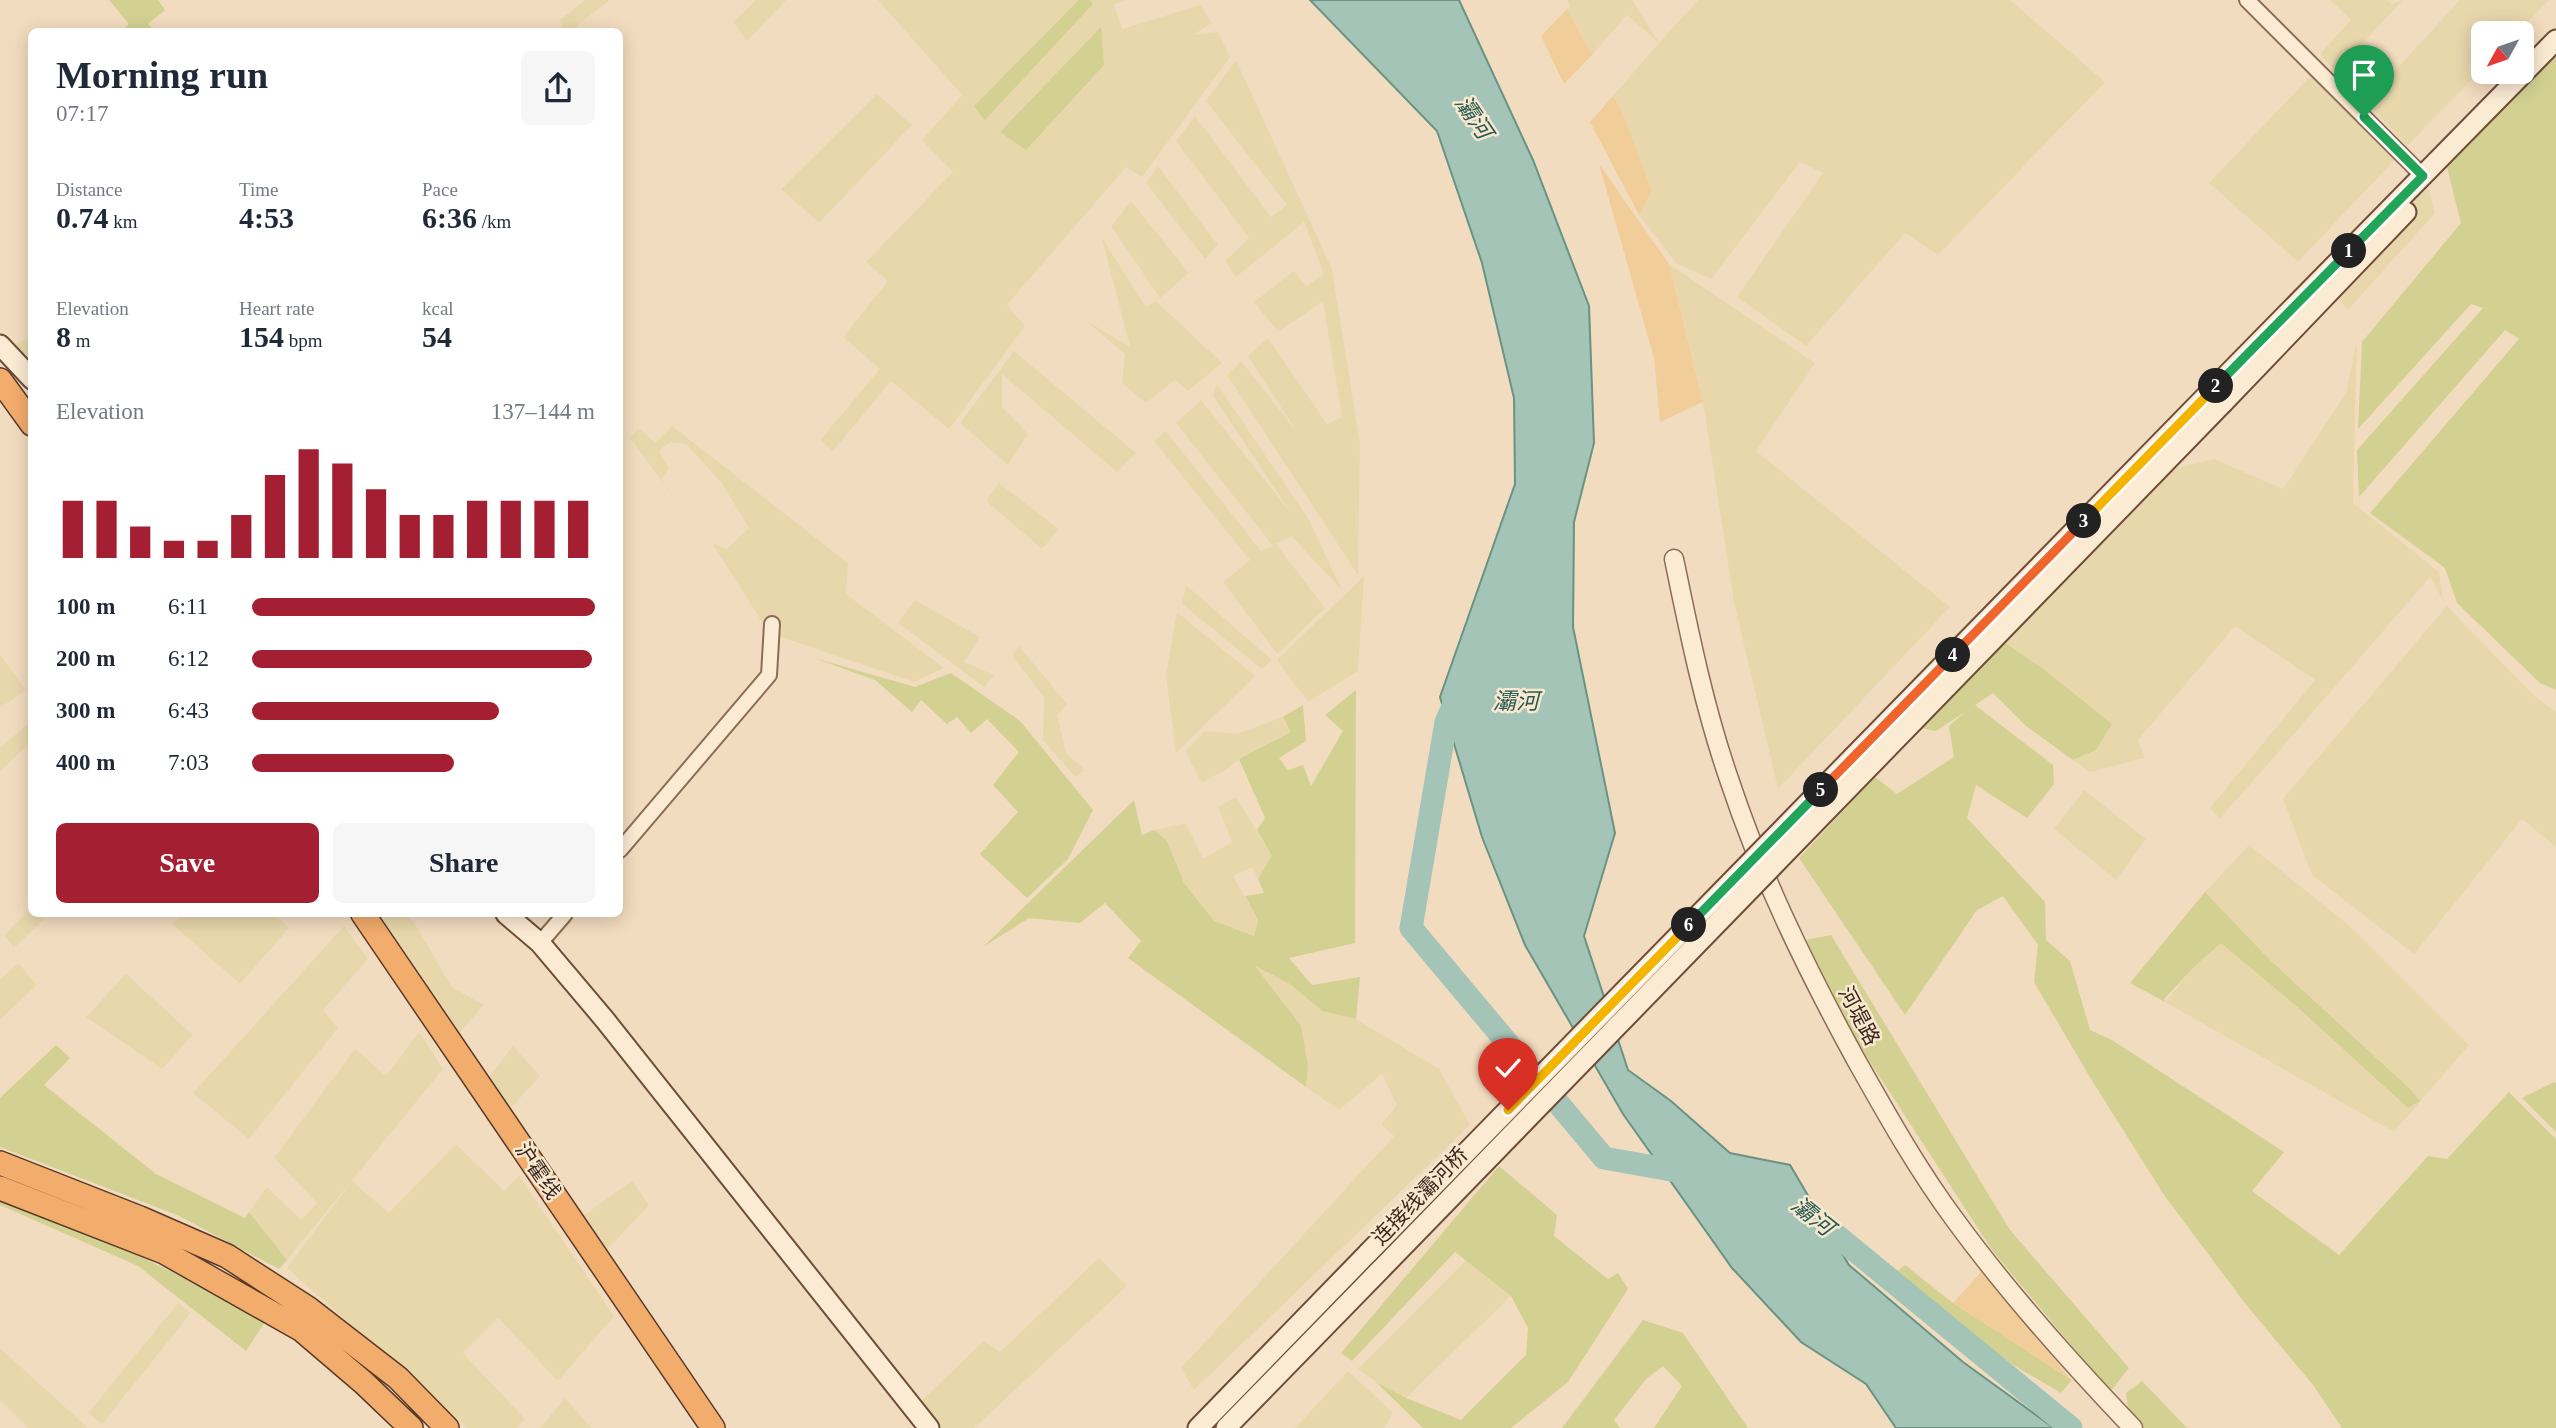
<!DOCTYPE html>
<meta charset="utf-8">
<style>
body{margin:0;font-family:"Times New Roman","Noto Sans SC",serif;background:#f6f6f7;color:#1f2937;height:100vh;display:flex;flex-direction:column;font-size:26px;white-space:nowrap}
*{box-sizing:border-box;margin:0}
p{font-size:23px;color:#747a83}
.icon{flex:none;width:38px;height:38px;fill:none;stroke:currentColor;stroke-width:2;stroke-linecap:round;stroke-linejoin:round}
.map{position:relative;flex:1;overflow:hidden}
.sheet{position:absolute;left:28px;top:28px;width:595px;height:889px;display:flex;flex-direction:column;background:#fff;border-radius:10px;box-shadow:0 4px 18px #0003}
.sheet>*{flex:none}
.needle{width:46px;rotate:230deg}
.tools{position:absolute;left:2471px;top:21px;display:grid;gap:14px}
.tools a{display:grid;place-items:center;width:63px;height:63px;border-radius:10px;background:#fff;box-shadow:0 4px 18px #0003;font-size:35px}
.pin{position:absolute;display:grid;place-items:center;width:60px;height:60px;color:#fff;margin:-72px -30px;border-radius:50% 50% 50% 0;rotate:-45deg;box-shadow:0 0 7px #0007}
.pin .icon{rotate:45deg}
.km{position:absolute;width:35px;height:35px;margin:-18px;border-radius:50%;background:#222;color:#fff;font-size:19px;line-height:35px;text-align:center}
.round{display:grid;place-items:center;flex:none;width:74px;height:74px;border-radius:10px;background:#f6f6f7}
.headline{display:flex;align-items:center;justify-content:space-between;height:119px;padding:0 28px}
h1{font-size:38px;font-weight:800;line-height:52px}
.metrics{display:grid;grid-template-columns:repeat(3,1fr);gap:10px;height:119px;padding:7px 28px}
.metrics div{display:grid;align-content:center}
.metrics b{font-size:30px;font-weight:800}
.metrics small{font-size:19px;font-weight:400}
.metrics p{font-size:19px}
.chart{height:196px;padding:14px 28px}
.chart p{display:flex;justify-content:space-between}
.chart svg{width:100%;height:126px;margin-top:7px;stroke:#a31f31;stroke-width:6}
.button{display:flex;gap:14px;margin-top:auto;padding:14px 28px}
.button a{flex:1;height:80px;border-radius:10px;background:#a31f31;color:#fff;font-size:28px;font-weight:800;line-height:80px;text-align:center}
.button a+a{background:#f6f6f7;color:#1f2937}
ul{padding:0 28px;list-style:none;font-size:23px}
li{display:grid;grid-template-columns:112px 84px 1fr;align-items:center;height:52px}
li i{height:18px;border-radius:9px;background:#a31f31}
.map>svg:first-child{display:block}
.farmland{fill:#e9d7ac}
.green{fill:#d2d192}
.sand{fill:#f1ce99}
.water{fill:#a3c4b6;stroke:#699383;stroke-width:2}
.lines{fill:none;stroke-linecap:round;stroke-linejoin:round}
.river{stroke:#a3c4b6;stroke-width:23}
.minor-casing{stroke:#8d6c55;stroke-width:18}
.tertiary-casing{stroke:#8d6c55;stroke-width:21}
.secondary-casing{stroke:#6f4d39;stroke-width:23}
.trunk-casing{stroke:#5a3a2a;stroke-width:26}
.minor{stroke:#fcebd3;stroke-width:14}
.tertiary{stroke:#fcebd3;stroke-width:18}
.secondary{stroke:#fcebd3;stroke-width:19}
.trunk{stroke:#f2ac6c;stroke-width:23}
.secondary-bridge-casing{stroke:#6f4d39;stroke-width:23;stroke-linecap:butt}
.secondary-bridge{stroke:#fcebd3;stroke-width:19}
.split-1-casing{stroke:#fff;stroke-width:14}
.split-2-casing{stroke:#fff;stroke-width:14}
.split-3-casing{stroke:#fff;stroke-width:14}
.split-4-casing{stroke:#fff;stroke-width:14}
.split-5-casing{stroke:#fff;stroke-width:14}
.split-6-casing{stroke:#fff;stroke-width:14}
.split-7-casing{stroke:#fff;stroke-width:14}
.split-8-casing{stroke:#fff;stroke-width:14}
.split-1{stroke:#22a559;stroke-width:9}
.split-2{stroke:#22a559;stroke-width:9}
.split-3{stroke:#f5b400;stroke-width:9}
.split-4{stroke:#f0652b;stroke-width:9}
.split-5{stroke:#f0652b;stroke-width:9}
.split-6{stroke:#22a559;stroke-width:9}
.split-7{stroke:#f5b400;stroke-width:9}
.split-8{stroke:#f5b400;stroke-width:9}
.labels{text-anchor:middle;stroke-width:5;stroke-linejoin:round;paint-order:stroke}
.street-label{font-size:21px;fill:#3b271b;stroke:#f9e8d0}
.water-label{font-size:23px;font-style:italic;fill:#295c53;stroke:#f9e8d0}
</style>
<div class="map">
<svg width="2556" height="1428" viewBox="0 0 2556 1428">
<rect width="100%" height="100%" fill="#f2dcbf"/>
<path class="farmland" d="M585 0H610L570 31H563L560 20Z
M756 0H786L747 41 733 22Z
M878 0H1125L1114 5 1122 29 1200 5 1212 23 1193 35 1218 32 1230 57 1142 177 1126 167 1007 305 1025 326 949 429 891 381 833 451 820 440 880 369 843 337 888 281 866 262 953 172 922 140 962 95Z
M1567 0H1632L1659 43 1698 0H2010L2105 82 1938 255 1905 233 1806 346 1737 297 1823 173 1800 162 1711 279 1676 263 1639 215 1652 191 1623 113 1613 96 1659 43 1627 15 1592 55 1567 9 1570 6Z
M2330 0H2387L2391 4 2403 0 2336 72 2320 54 2351 20Z
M2460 0H2549L2517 33H2483V68L2407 146 2366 102Z
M1236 60 1332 269 1360 444 1358 575 1227 375 1241 361 1297 432 1248 356 1268 338 1327 424 1342 417 1323 301 1278 332 1254 302 1294 271 1306 286 1324 274 1304 222 1236 277 1225 261 1249 238 1176 141 1195 116 1271 217 1287 205 1206 101Z
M2320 66 2402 152 2298 262 2209 183Z
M877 94 912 125 819 223 781 189Z
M1158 166 1218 245 1205 259 1146 183Z
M2428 187 2435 213 2348 310 2330 289Z
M1131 201 1189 273 1160 298 1111 226Z
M1102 238 1146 307 1156 301 1222 363 1188 391 1175 380 1146 403 1122 383 1125 354 1085 320 1130 347Z
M1669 264 1815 363 1756 451 1950 607 1778 789 1734 602 1703 402Z
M31 337V376L10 346Z
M2357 340 2353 503 2439 572 2443 600 2430 577 2220 819 2210 808 2315 680 2235 626 2138 740 2145 758 2090 772 2073 760 2096 750 2042 668 2004 642 2169 470 2214 459 2283 489 2346 393Z
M1014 351 1136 453 1117 472 1002 374V407L1028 434 1008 465 960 423Z
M1217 384 1309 520 1342 590 1291 536 1276 544 1325 608 1277 654 1223 582 1250 560 1154 441 1166 431 1261 551 1273 546 1176 423 1201 400 1292 514 1213 396Z
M672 426 848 563 846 594 944 668 914 682 769 633 712 543 727 549 749 528 721 482 686 444 670 442 659 451 669 468 661 479 682 509 630 438 639 428 655 443Z
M999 483 1059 529 1042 549 986 501Z
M1364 576 1358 671 1308 702 1277 660Z
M1186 585 1272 660 1262 669 1182 604Z
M915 600 980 637 964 662 994 675 984 687 898 623Z
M2447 606 2534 696 2556 712V847L2522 819 2414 954 2312 875 2283 799Z
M1177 612 1255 676 1176 753 1166 675Z
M1019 646 1067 704 1057 715 1066 753 1085 770 1075 777 1043 740 1044 697 1012 656Z
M0 654 26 690 0 708Z
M1283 717 1291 732 1239 759 1227 769 1202 783 1185 751 1205 731 1237 734Z
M31 721V742L0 771V748Z
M2084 790 2146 839 2116 880 2054 829Z
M1236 797 1272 856 1258 879 1252 867 1233 876 1258 920 1254 936 1214 922 1184 883 1167 841 1154 830 1186 823 1203 859 1232 842 1218 807Z
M2249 845 2351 927 2469 1045 2394 1132 2165 1002 2194 967 2221 942 2294 1004 2419 1101 2410 1089 2270 960 2205 892Z
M31 908 32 914H49L14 948 4 935Z
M183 914H274L289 928 240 984 172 924Z
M379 914H404L415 924 452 987 484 1005 454 1039Z
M344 926 368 959 323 1010 338 1028 249 1139 193 1093Z
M18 963 37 985 0 1020V980Z
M1253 965 1290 984 1322 1011 1356 1019 1439 1069 1470 1125 1194 1390 1181 1368 1394 1136 1381 1124 1397 1105 1382 1074 1339 1110 1306 1087 1308 1066Z
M126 974 193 1035 162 1069 86 1017Z
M419 1032 443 1069 287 1260 249 1212 267 1187 301 1220 317 1203 274 1158 355 1049 386 1076Z
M513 1046 540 1076 507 1112 486 1081Z
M456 1144 504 1191 519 1176 614 1316 558 1381 498 1318 463 1353 525 1419 517 1428H467L287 1268 352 1181 389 1213Z
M632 1181 649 1205 604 1253 580 1218Z
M1099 1258 1127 1286 974 1428H941L921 1401 984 1341 1000 1352Z
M1466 1260 1511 1296 1406 1398 1376 1382 1358 1369Z
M178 1303 191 1313 102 1424 88 1413Z
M0 1348 88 1428H28L0 1400Z
M1348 1371 1393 1413 1384 1428H1295Z
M565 1398 592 1428H540Z"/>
<path class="green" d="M109 0H158L165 10 148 24 154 31H121L129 24Z
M1079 0H1090L1093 4 985 120 974 106Z
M1101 27 1104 65 1026 150 1000 132Z
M2556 53V690L2540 683 2457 603 2445 568 2370 513 2519 339 2505 330 2359 497 2357 450 2483 308 2471 304 2358 429 2362 342 2461 223 2447 167Z
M2004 642 2042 668 2112 724 2096 750 2073 760 2026 726 1993 693 1975 705 2053 765 2054 784 2027 818 1976 785 1967 818 2045 902 2046 940 2070 961 2090 1030 2112 1040 2284 1152 2252 1191 2339 1255 2428 1156 2447 1159 2509 1092 2556 1139V1428H2342L2313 1385 2244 1302 2164 1195 2091 1079 2034 982 2038 945 2003 896 1977 910 1905 1015 1799 858 1875 777 1897 794 1954 757 1949 726 1965 712 1936 731 1921 728Z
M814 658 915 687 951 673 1020 721 1093 810 1068 859 1027 898 980 854 1018 812 993 785 1019 752 987 719 971 733 957 717 947 724 921 700 912 712 875 680Z
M1356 690 1355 943 1289 958 1312 985 1360 977 1356 1019 1322 1011 1290 984 1255 966 1301 1026 1308 1066 1306 1087 1128 958 1141 941 1105 903 1080 923 1029 918 983 947 1134 800 1142 835 1154 830 1167 841 1184 883 1214 921 1254 936 1258 920 1245 896 1264 893 1258 879 1272 856 1257 830 1265 818 1239 759 1291 732 1283 717 1303 705 1306 741 1279 758 1288 770 1303 765 1311 786 1343 731 1325 715Z
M2205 892 2270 960 2410 1089 2420 1101 2408 1108 2294 1004 2221 943 2194 967 2164 999 2165 1002 2130 983Z
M1831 935 2010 1230 2129 1368 2110 1392 1992 1250 1843 1020 1806 940Z
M56 1045 70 1058 44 1085 156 1174 245 1218 249 1212 287 1260 279 1269 177 1215 0 1147V1098Z
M2554 1082 2556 1083V1132L2522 1098Z
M1499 1166 1557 1215 1554 1236 1608 1279 1618 1273 1628 1289 1568 1382 1511 1428H1423L1376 1382 1406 1398 1461 1420 1526 1355 1528 1328 1511 1296 1455 1252 1352 1361 1341 1353Z
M0 1199 85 1229 267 1319 246 1351 138 1266 0 1205Z
M1905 1265 1953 1303 2072 1380 2061 1393 2013 1365 1891 1276Z
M1643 1320 1683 1333 1748 1428H1654L1682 1386 1663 1366 1646 1379 1614 1420 1620 1428H1562Z
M2142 1381 2187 1428H2142L2128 1411 2126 1393Z"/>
<path class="sand" d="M1567 9 1592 55 1564 84 1541 36Z
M1613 96 1623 113 1652 191 1639 215 1590 122Z
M1599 164 1669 264 1703 402 1660 422 1654 358Z
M1983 1270 2071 1380 1953 1303Z"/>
<path class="water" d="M1310 0H1459L1533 160 1589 306 1594 443 1574 522 1573 627 1615 833 1584 936 1628 1070 1671 1101 1730 1153 1790 1165 1849 1265 1963 1362 2054 1428H1896L1866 1384 1801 1342 1732 1268 1623 1114 1525 945 1482 837 1440 697 1515 484 1514 398 1482 263 1437 131Z"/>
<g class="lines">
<path class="river" d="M1459 693 1446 722 1411 928 1604 1158 1693 1174
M1803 1208 2071 1428"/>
<g class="minor-casing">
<path id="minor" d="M2247 0 2423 176
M620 850 769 675 772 624
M540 943 565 914"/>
</g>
<g class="tertiary-casing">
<path id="tertiary" d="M1674 559C1689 632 1704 707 1729 779 1761 876 1806 968 1855 1058 1886 1113 1917 1169 1955 1220 2009 1294 2070 1362 2133 1428"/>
</g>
<g class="secondary-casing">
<path id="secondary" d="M0 345 32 379
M2211 391 2556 40
M2223 403 2406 212
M506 914 540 943 605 1020 929 1428
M1198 1428 1368 1253
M1226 1428 1382 1268"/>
</g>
<g class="trunk-casing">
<path id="trunk" d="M0 380 32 424
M363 914 713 1428
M0 1163 140 1218 227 1256 309 1309 398 1378 447 1428
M0 1188 164 1252 302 1330 364 1383 411 1428"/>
</g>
<use href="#minor" class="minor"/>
<use href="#tertiary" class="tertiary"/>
<use href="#secondary" class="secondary"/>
<use href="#trunk" class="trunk"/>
<g class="secondary-bridge-casing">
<path id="secondary-bridge" d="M1368 1253 2211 391
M1382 1268 2223 403"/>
</g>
<use href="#secondary-bridge" class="secondary-bridge"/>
</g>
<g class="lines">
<g class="split-1-casing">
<path id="split-1" d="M2349 251 2423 176 2364 117"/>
</g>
<g class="split-2-casing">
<path id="split-2" d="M2216 386 2349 251"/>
</g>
<g class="split-3-casing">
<path id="split-3" d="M2084 521 2216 386"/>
</g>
<g class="split-4-casing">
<path id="split-4" d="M1953 655 2084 521"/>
</g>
<g class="split-5-casing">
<path id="split-5" d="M1821 790 1953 655"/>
</g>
<g class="split-6-casing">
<path id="split-6" d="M1689 925 1821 790"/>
</g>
<g class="split-7-casing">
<path id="split-7" d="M1557 1060 1689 925"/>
</g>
<g class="split-8-casing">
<path id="split-8" d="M1508 1110 1557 1060"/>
</g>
<use href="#split-1" class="split-1"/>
<use href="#split-2" class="split-2"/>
<use href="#split-3" class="split-3"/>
<use href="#split-4" class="split-4"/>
<use href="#split-5" class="split-5"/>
<use href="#split-6" class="split-6"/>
<use href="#split-7" class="split-7"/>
<use href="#split-8" class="split-8"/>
</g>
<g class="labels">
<g class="street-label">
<text transform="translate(1859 1016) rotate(62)" y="7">河堤路</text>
<text transform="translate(538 1171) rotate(56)" y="7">沪霍线</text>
<text transform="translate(1420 1196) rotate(-46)" y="7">连接线灞河桥</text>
</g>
<g class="water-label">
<text transform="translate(1474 117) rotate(56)" y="8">灞河</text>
<text x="1516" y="709">灞河</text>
<text transform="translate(1813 1216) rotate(39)" y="8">灞河</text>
</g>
</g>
</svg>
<div class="tools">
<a><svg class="needle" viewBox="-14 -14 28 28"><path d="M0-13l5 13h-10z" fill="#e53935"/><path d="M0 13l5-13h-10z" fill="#747a83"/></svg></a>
</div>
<div class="pin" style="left:2364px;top:117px;background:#1e9e55"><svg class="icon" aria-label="arrive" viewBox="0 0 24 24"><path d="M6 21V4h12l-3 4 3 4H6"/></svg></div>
<div class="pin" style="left:1508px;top:1110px;background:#d93025"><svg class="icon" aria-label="check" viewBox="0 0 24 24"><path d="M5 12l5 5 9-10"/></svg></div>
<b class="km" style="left:2349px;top:251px">1</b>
<b class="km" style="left:2216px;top:386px">2</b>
<b class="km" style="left:2084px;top:521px">3</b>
<b class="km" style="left:1953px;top:655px">4</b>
<b class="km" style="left:1821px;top:790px">5</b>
<b class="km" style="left:1689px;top:925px">6</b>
<section class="sheet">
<div class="headline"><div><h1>Morning run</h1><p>07:17</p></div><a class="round"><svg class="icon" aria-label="share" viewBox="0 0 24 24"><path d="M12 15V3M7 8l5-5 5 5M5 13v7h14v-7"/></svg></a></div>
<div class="metrics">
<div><p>Distance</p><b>0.74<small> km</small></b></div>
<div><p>Time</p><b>4:53</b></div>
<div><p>Pace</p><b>6:36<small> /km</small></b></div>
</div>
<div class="metrics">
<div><p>Elevation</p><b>8<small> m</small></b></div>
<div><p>Heart rate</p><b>154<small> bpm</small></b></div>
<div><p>kcal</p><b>54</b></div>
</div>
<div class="chart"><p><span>Elevation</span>137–144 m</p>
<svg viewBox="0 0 160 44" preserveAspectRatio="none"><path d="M5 44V24M15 44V24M25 44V33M35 44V38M45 44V38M55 44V29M65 44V15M75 44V6M85 44V11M95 44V20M105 44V29M115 44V29M125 44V24M135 44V24M145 44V24M155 44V24"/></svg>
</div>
<ul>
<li><b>100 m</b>6:11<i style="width:100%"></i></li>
<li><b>200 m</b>6:12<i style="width:99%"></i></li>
<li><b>300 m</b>6:43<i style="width:72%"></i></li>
<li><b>400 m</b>7:03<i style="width:59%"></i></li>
</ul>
<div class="button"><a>Save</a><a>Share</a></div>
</section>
</div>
